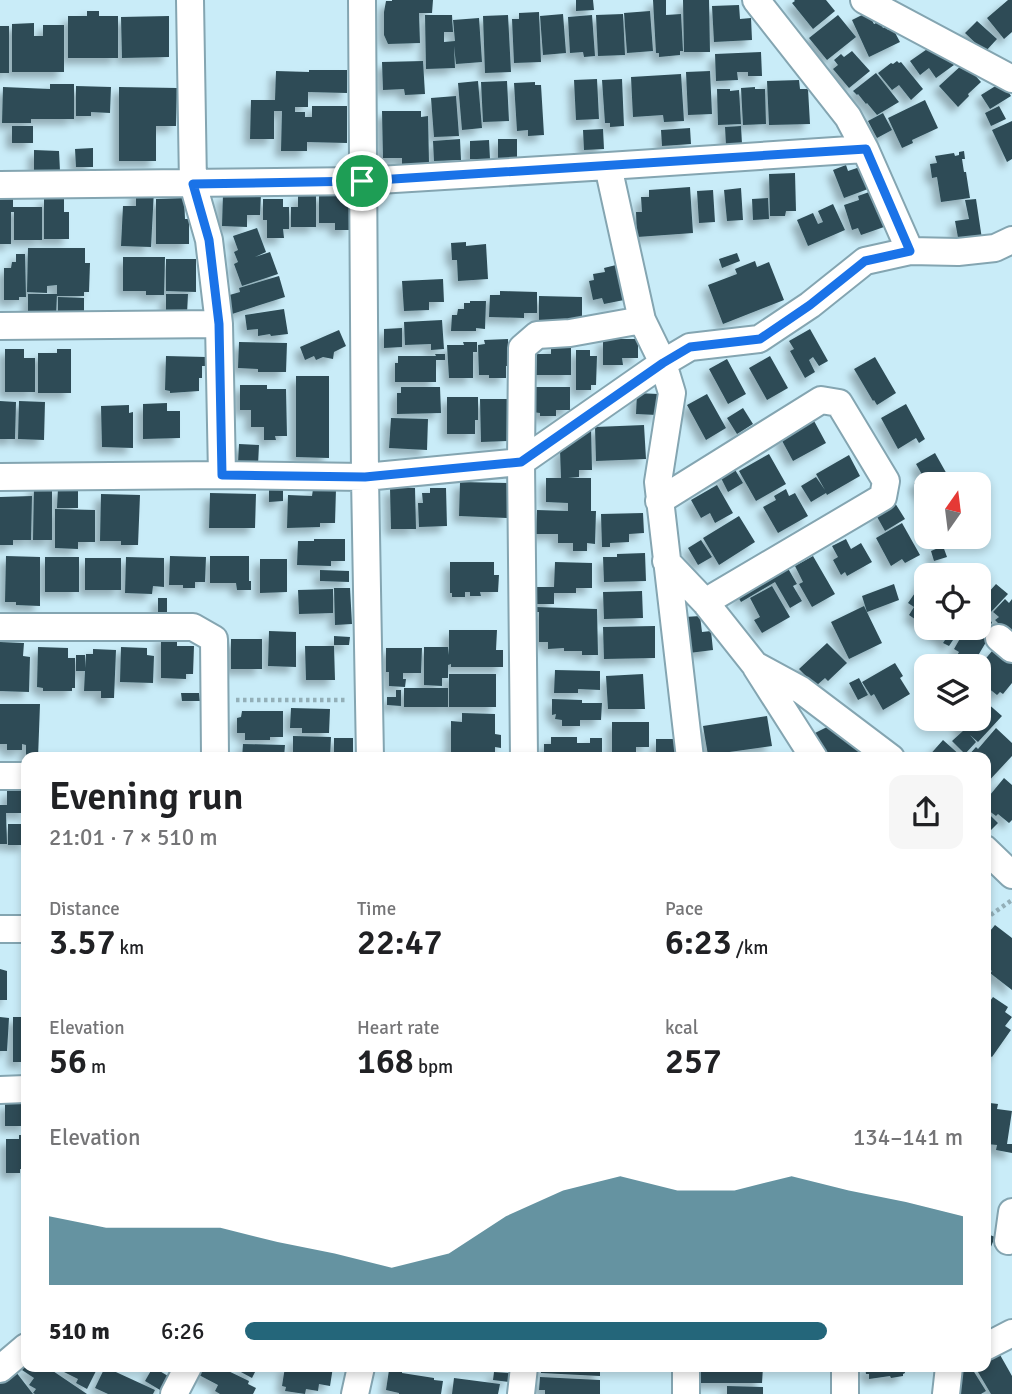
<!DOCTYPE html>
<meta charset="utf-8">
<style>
body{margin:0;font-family:Signika,sans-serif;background:#f6f6f6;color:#202124;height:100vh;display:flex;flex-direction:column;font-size:26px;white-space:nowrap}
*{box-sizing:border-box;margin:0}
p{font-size:23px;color:#757577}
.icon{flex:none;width:38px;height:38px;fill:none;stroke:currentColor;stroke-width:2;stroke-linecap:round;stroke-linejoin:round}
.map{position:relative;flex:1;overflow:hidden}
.sheet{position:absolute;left:21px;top:752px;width:970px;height:620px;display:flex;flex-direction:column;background:#fff;border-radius:14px;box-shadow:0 4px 10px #0003}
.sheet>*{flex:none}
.needle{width:46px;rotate:14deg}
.controls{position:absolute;left:914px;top:472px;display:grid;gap:14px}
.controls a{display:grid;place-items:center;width:77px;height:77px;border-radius:14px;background:#fff;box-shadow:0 4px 10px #0003;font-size:35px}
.pin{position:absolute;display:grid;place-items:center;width:60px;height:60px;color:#fff;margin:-30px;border:4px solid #fff;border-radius:50%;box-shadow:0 2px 7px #0007}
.round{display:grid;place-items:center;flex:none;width:74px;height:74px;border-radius:14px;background:#f6f6f6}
.headline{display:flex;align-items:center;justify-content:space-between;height:119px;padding:0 28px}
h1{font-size:38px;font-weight:600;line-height:52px}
.stats{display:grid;grid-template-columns:repeat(3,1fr);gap:10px;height:119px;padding:7px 28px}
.stats div{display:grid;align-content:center}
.stats b{font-size:35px;font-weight:600}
.stats small{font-size:19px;font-weight:400}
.stats p{font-size:19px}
.chart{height:196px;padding:14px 28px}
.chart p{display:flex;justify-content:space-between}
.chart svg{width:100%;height:126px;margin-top:7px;fill:#24667a;opacity:.7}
ul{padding:0 28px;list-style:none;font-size:23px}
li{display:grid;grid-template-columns:112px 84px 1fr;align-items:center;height:52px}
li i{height:18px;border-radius:9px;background:#24667a}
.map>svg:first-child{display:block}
.building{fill:#2d4c56;filter:url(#shadow)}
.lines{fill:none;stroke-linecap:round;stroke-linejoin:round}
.minor-casing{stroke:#84a5b1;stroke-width:30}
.path{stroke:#93afb8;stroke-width:4.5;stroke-dasharray:3.5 3.5;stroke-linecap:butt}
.minor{stroke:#fff;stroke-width:26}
.route-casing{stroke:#fff;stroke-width:14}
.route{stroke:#1a73e8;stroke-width:9}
</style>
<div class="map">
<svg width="1012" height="1394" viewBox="0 0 1012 1394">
<defs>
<filter id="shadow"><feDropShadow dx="-6" dy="6" stdDeviation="3.5" flood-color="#0004"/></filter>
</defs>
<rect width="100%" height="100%" fill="#c9ecf8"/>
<path class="building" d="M392 0H433L432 13H419L420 43 388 44 384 35V12L386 1H392Z
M576 0H593L594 10 576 11Z
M653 0H666V15L681 14 683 51H680V55L659 57V53H656Z
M683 0H709L710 52H684Z
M794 0H826L835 11 813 29 792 3 795 1Z
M1008 0H1012V32L1004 39 987 18Z
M739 5 740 19 751 18 752 40 714 42 712 6Z
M87 11H99V16H118V58H68V16H87Z
M650 11 653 51 627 53 624 13Z
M539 12 541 62 514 63 512 19H519V13Z
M868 12 874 24 880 21 883 28 886 26 888 30 892 27 900 42 869 57 852 20Z
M563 14 566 53 543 55 540 16Z
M623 14 625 55 598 56 596 15Z
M425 15H452L453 32H444V42L455 41 453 20 479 18 482 62 456 64 454 46 455 68 426 69Z
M508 15 511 72 485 73 483 16Z
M592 15 595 56 584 57 583 52 570 53 568 17Z
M838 15 856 37 827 60 809 38Z
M169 16V57L122 58 121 17Z
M977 21 997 39 985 52 965 33Z
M34 23V36H43V25H64V72H12V24Z
M0 26H9V73H0Z
M933 45 941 47 954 65 936 78 929 68 920 75 910 61Z
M852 51 870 71 849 88 833 69 838 65 834 60 841 54 844 57Z
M761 52 762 76H748V72H737L738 80 716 81 715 54Z
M423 61 425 94 405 95 404 89 383 90 382 62Z
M897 61 899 63 901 62 923 89 911 100 899 85 892 90 878 73 891 63 893 64Z
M964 63 981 82 968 94 969 96 958 107 939 86Z
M309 70H347V93L308 92V107H295V112H305V117H312V106H347V143L307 142V151H281L282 111H274V139H250L251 100H275L276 71 309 72Z
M710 71 712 114 688 115 686 72Z
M876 73 899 102 877 115 867 103 866 104 858 94 857 95 853 91Z
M681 74 684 121 664 122 663 115 633 117 631 77Z
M597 79 599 119 576 120 574 80Z
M622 79 624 126 610 127V123H605L602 80Z
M799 80 800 89H808L810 124 769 125 767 81Z
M478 81 482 128 462 130 458 83Z
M507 81 509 121 483 122 481 82Z
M535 82V85H541L544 135 528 136V130L517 131 514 83Z
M1002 82 1011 96 990 109 981 95Z
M50 84H74V119H31V123H2L3 87 50 89Z
M76 86 111 87 110 113 91 112V116H76Z
M119 87 177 88 176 126H156V161H119Z
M755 87V89H765L766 124 743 125 741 88Z
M717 89H730V91L739 90 741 124 718 125Z
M456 96 459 136 434 137 431 98Z
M925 100 938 128 912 140 913 143 902 148 888 118Z
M999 106 1006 119 991 126 985 113Z
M382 111H421V117L428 116 429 163 402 164V158H383Z
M883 113 892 130 877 138 868 121Z
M1012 121V159L1007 162 992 130Z
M12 126H33V143H12Z
M741 126 742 144 726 145 725 127Z
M690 128 691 144 662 146 661 130Z
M603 129 604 149 584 150 583 130Z
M460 139 461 160 434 161 433 141Z
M498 139H517V159H498Z
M489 140 490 159H470V141Z
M93 148V167H76L75 149Z
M34 150 59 151 60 171H34Z
M964 151 965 159H962L964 172H966L970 198 941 202 937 177 932 178 930 164 937 163 935 156 954 153 955 156 959 155V152Z
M846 165 848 171 860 167 868 189 844 198 833 170Z
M795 173 796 211H786L785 216H770L769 174Z
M690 187 693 233 637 237 636 212H642L641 197H649V190Z
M741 188 743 220 727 221 724 190Z
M136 189 154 190 151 247 121 246 123 206H136Z
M0 190H13V207H42V240H14V212H11V244H0Z
M713 190 715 222 699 223 697 191Z
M872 191 884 227 861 235 858 228 852 230 844 205 859 200 858 196Z
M223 194H261L260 215H247V227L222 226Z
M316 194V227H291V207H298V195Z
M319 194H350V230H335V223H319Z
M44 198H64V212H69V239H44Z
M184 198 185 219H189V244H156V199Z
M768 198 769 219 753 220 752 199Z
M263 199H283V207H289V229H283L284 238H267V220H263Z
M976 199 982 239 959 243 955 221 969 219 965 200Z
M833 204 845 230 808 246 797 220 813 213 818 224 823 222 818 211Z
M257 228 266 252 255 257 270 252 278 274 242 286 234 264 238 262 234 252 238 250 233 236Z
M466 242V246L486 244 488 279 458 281 457 260H452L451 243Z
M28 248H85V263H90L89 292H84V296H57V285L47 286V293L27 292Z
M737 253 740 261 722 268 719 259Z
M16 254H25L26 297H19V300H4V268H11L12 262H16Z
M123 257H165L164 295H146V291H123Z
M166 259H196V292L166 291Z
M755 261 757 267 769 262 784 300 723 324 708 285 737 274 735 269Z
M616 265 624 300 604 304 602 298 593 300 589 281 594 280 593 274 605 272 604 268Z
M279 276 285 297 232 314 226 296 240 292 239 288Z
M443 279 444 302H429V310L404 311 402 281Z
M500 291 537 292V313H524V318L489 317 490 295H500Z
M28 294H57L56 315H28Z
M166 294H188L187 314H166Z
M539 296 582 297V318H569V322H539Z
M58 297 84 298V314L58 313Z
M470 301H486L485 329 476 328V331H451L452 315H457L458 309H464V303H470Z
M284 309 288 334 271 336 270 334 258 336V329L247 330 245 315Z
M442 320 444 349 431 350V344L405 345 404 322Z
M402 328V347L384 348V329Z
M810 329 828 361 819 366 813 357 809 360 815 372 805 378 790 351 794 349 789 341Z
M339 330 346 346 334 352 333 359 323 357 316 360 314 356 305 360 300 347Z
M508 339 509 366H506V378H489V375H479L478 345 485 344 484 340Z
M603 339H638V358H622L623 365H603Z
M239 342 287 343 286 372H258V369L238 368Z
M463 342H477V352H473V378H449L447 345H464Z
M551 347H571V375H536L537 354H551Z
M5 349H24V358H35V392H5Z
M57 349H71V393H38V353H57Z
M576 350H590V356H597L596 385H591V390H576Z
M435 354H445V360H436V382H395V363H398V356H436Z
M166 356 206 357V366H202V378H199V391L170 393V391L165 390Z
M770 356 788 388 767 400 749 368Z
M875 357 896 393 877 405 874 400 873 401 854 369Z
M727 359 746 394 728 404 709 369Z
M296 376H329V458L296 457Z
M240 385H267V389H286L287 436H275L276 440H264V427H251V410H240Z
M401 387H440L441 413 397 414V393H401Z
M532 387H570V410H556V416H540V413L532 412Z
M637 393 658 394 657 415 636 414Z
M707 394 726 428 706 440 687 405Z
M447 397H478V420H475V434H447Z
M480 399H510L511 429H507V441L481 442Z
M0 401 16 402 15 439H0Z
M19 401 45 402 44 440 18 439Z
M167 403V411H180V438L143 439V404Z
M906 404 925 439 919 443 916 438 898 449 881 418Z
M129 405V413L133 412V448L102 447 101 406Z
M743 408 753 424 737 434 727 418Z
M391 418 428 419 427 450 389 448Z
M813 419 826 443 793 461 780 437Z
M644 425 646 459 596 461 595 427Z
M591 427 592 470H579V477L568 478H591V511H596L595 544 587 543V551H573V543H558V534H536L537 510 568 511V503L546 502V478H561L560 450 566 449 565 439Z
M239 444 259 445 258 465 238 464Z
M935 453 953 485H926V503L914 483 924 478 916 464Z
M769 454 786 484 756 501 739 471Z
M849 455 860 476 827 495 826 493 811 502 801 486 816 477 825 490 816 474Z
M734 468 743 483 728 492 720 476Z
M460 482 508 483 507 518 459 516Z
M717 485 733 513 715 523 710 513 701 518 691 500Z
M34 486H52V540H33Z
M58 488H78V508H57Z
M269 488H283V501L269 502Z
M390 488H415L416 529H391Z
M430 488H446L447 526 419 527 418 503H423L422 493H430Z
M313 489H336L335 523H320V527L287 528 288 495 312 496Z
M786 489 789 496 795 493 808 516 778 533 763 507 776 500 774 496Z
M210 493 256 494 255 528H209Z
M101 494 140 495 138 545H121V541H100Z
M32 496 31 540H13V545H0V497Z
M895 503 905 519 885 531 876 515Z
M55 509 95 510V542H78V549L55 548Z
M643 513 644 533 629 534V542L610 543V547H602L601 514Z
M739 516 755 542 719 565 703 538Z
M902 523 920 555 905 563 902 559 891 566 876 538Z
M314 539H345V561H331V566L297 565 298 541H314Z
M846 539 851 549 861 543 872 562 847 576 845 572 841 575 833 560 838 557 832 546Z
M701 540 712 557 698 565 688 548Z
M943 546 947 557 934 561 931 551Z
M645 553 646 581 604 582 603 557H617V554Z
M6 556 40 557V606L16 605V602H5Z
M170 556 206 557 205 582H195V588H183V585H169Z
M210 556H249V581H251V590H237L236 583H210Z
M813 556 835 594 812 607 799 584 803 582 795 566Z
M45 557H79V592H45Z
M126 557 164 558V587L153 586 152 594 125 593Z
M85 558H121V590H85Z
M260 559H287V592L260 593Z
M450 562H494V575H499L498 592H480L481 596H470V592H465V597H452V593H450Z
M555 562 592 563V588H576V593H554V604H536L537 587H554Z
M786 565 797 584 793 586 802 601 790 608 775 582 741 602 737 595Z
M320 570 349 571V582L320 581Z
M926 577V627L909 615 914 607 908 603Z
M894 584 899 600 867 612 862 596Z
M996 584 1008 594 990 613 979 603Z
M772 586 790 617 762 633 754 620 760 617 750 598Z
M334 588H350L352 624 335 625Z
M333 589V613L299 614 298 590Z
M642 591 643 618 604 619 603 592Z
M158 598H167V613H158Z
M1005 599 1009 603 1012 599V640L998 627 1000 625 995 620 999 617 993 612Z
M864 606 882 643 849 659 831 622Z
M536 607 597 609 598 655H582V651H564V648L548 649V642H539V612H535Z
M978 611 985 615 984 617 992 622 991 625 995 627 973 664 972 663 969 667H955L958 662 954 660 959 652 954 649 966 628H978Z
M700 616 702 632 711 631 713 650 689 653 685 617Z
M655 626V658L604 659 603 627Z
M928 628H961L949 646 943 643 945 640Z
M449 630H497L496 650H503V667H451V664L448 665V678H442V686L424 685V647H448L449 655Z
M269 631 296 632V667L268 666Z
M161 636 177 637V646H194L193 674H186V679L161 678Z
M334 636 350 637 349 645H334Z
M231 639H262V669H231Z
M0 642 24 643 23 656 30 657 29 692 0 691Z
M827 643 847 663 828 681 825 678 816 686 799 669Z
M997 645 1012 658V683L1003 694 1000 692 997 695 978 680V668Z
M305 646H334L335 680H306Z
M38 647 68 648V658H75V688H72V691H43V688L37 687Z
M121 647 147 648V655L154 656 153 683 120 682Z
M386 648H422L421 673H403V679H406L405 687 389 686V672H386Z
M93 649 116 650 114 698H101V691H84L85 671H76V655H85L86 668V654H93Z
M895 663 903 676 900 678 910 694 883 710 874 694 871 696 862 682Z
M555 670 600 671V690L578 689V693H554Z
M449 674H496V707H449Z
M643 674 645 709H608L606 676Z
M859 678 868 695 858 700 849 683Z
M404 688H448V707H404Z
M396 690H401V706L387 705V697H396Z
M181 693H199L200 701H182Z
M978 695 1002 716 978 742 970 735 976 742 965 754 952 741 964 730 957 723 961 719H978Z
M552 699 582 700V703H602L601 720H580V726H562V720L555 719 556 714 552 715Z
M0 704H40L38 758H26V745L22 744V750H7V744H0Z
M291 708 330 709 329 733H302V728H290Z
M242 711H283V737H270V740H245V733H237V718L241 717Z
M462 713 495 714V734L501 735V748L495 747V758H451V721L462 722Z
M767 716 772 746 708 755 703 726Z
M612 722H649V747H636V753L612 754Z
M833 724 864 754 856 758H827L815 733Z
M996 728 1012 743V756L985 785V758H966L976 747 978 749Z
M293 736 331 737 330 758H293Z
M551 737H577V743H590V738H602V758H544V744H551Z
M334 738H353V758H334Z
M656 739H676L677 758H656Z
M943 740 961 756 960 758H927Z
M243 744 285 745 284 758H242Z
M1004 778 1012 785V820L1009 823 998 814 996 816 985 808V801Z
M26 787V813H6L7 844H0V805H7V791H15V788Z
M985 810 998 823 985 836Z
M8 824H26V845H8Z
M995 925 1012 938V990L990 973 992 971 985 966V937Z
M0 969 7 971V1000H0Z
M993 997 1008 1007 1005 1012 1012 1017 1005 1026 1011 1030 992 1057 985 1053V1038L987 1036 985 1035V998L990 1001Z
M0 1017 9 1018 7 1051H0Z
M13 1017H26V1062H13Z
M5 1103H26V1126H5Z
M990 1103 998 1104 997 1109 1012 1111 1007 1144H1012V1153L996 1150 997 1145 987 1144 988 1134H986Z
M19 1135H26V1169H20V1173H6V1139H19Z
M985 1233 995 1237 988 1254 985 1253Z
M985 1353H999L1012 1376V1394H991L975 1367H985Z
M26 1363V1367H47L87 1394H35L33 1393 36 1389 29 1385 34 1378 22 1370Z
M54 1367H98L87 1389 76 1383 78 1379Z
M105 1367 155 1390 153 1394H108L95 1388Z
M153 1367 168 1376 160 1390 145 1381Z
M203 1367H220L249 1381 248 1384 256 1388 253 1394H220L215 1391 218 1385 199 1375Z
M241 1367H256L257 1368 252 1378 239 1371Z
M285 1367H333L330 1386 319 1384 318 1391 306 1389 305 1394 285 1391 286 1387 282 1386Z
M541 1367H600V1376L541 1373Z
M697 1367H763L762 1383H697Z
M865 1367H904L905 1373 903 1374V1376L891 1378 890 1376 869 1379V1374H866Z
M955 1367H971L986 1391 981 1394H951Z
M393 1369 402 1371V1373L434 1378V1380L443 1381 441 1394H399V1393L386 1390 389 1370 393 1371Z
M16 1372 33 1394H0V1384Z
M494 1372 510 1373 509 1382 493 1380Z
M540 1377 600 1380V1394H545V1390H539Z
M454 1378 500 1384 498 1394H452Z
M727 1386 763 1387V1394H727Z"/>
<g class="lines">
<g class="minor-casing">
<path id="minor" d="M190 0 193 184 209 240 219 324 222 475
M362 0 365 477 370 758
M756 0 848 117 865 149 910 251
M864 0 1012 79
M608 166 642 320 663 363 672 393 658 482 690 758
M0 185 362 181 608 166 865 149
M0 326 219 324
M0 477 222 475 365 477 521 462 663 363 690 347 759 339 810 305 865 261 910 251 958 252 995 248 1012 240
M659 501 821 400 839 403 886 481 883 497 705 602
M666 561 705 602 755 665 801 690 891 758
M0 627H193L214 639 215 758
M999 638 1012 649
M756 667 814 758
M524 758 521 462 522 348 537 335 570 333 642 320
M0 776H26
M985 849 1012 875
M0 929H26
M0 1090 26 1089
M1008 1241 1012 1212
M985 1347 1012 1333
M0 1369 26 1347
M174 1394 188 1367
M355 1394 361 1367
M521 1394 524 1367
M686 1394V1367
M845 1394V1367
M946 1394 949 1367"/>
</g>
<path class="path" d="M236 700H347
M985 919 1012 900"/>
<use href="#minor" class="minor"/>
</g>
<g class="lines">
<g class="route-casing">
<path id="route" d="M866 149 910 251 865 261 810 305 760 339 690 347 663 363 521 462 365 477 222 475 219 324 209 240 193 184 362 181Z"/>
</g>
<use href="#route" class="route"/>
</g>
</svg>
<div class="controls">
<a><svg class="needle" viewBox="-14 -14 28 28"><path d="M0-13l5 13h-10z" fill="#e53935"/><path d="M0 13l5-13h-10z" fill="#757577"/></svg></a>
<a><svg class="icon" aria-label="locate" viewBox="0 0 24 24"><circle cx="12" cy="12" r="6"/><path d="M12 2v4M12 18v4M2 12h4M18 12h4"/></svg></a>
<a><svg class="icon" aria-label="layers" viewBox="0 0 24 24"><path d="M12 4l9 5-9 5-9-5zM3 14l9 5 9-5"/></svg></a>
</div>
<div class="pin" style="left:362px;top:181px;background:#1e9e55"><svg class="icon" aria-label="arrive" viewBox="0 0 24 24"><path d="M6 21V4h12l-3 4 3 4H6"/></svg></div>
<section class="sheet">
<div class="headline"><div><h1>Evening run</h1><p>21:01 · 7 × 510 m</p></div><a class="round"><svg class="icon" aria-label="share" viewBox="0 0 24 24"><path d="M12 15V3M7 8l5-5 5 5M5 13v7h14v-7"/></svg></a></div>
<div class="stats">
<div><p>Distance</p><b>3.57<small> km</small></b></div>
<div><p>Time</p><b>22:47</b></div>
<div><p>Pace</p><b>6:23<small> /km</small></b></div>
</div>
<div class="stats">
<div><p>Elevation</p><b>56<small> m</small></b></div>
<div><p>Heart rate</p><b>168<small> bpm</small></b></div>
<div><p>kcal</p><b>257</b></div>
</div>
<div class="chart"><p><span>Elevation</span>134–141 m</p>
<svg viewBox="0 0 160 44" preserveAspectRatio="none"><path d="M0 44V20L10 24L20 24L30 24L40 29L50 33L60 38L70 33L80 20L90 11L100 6L110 11L120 11L130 6L140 11L150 15L160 20V44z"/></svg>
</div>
<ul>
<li><b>510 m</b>6:26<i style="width:81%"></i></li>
</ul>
</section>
</div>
